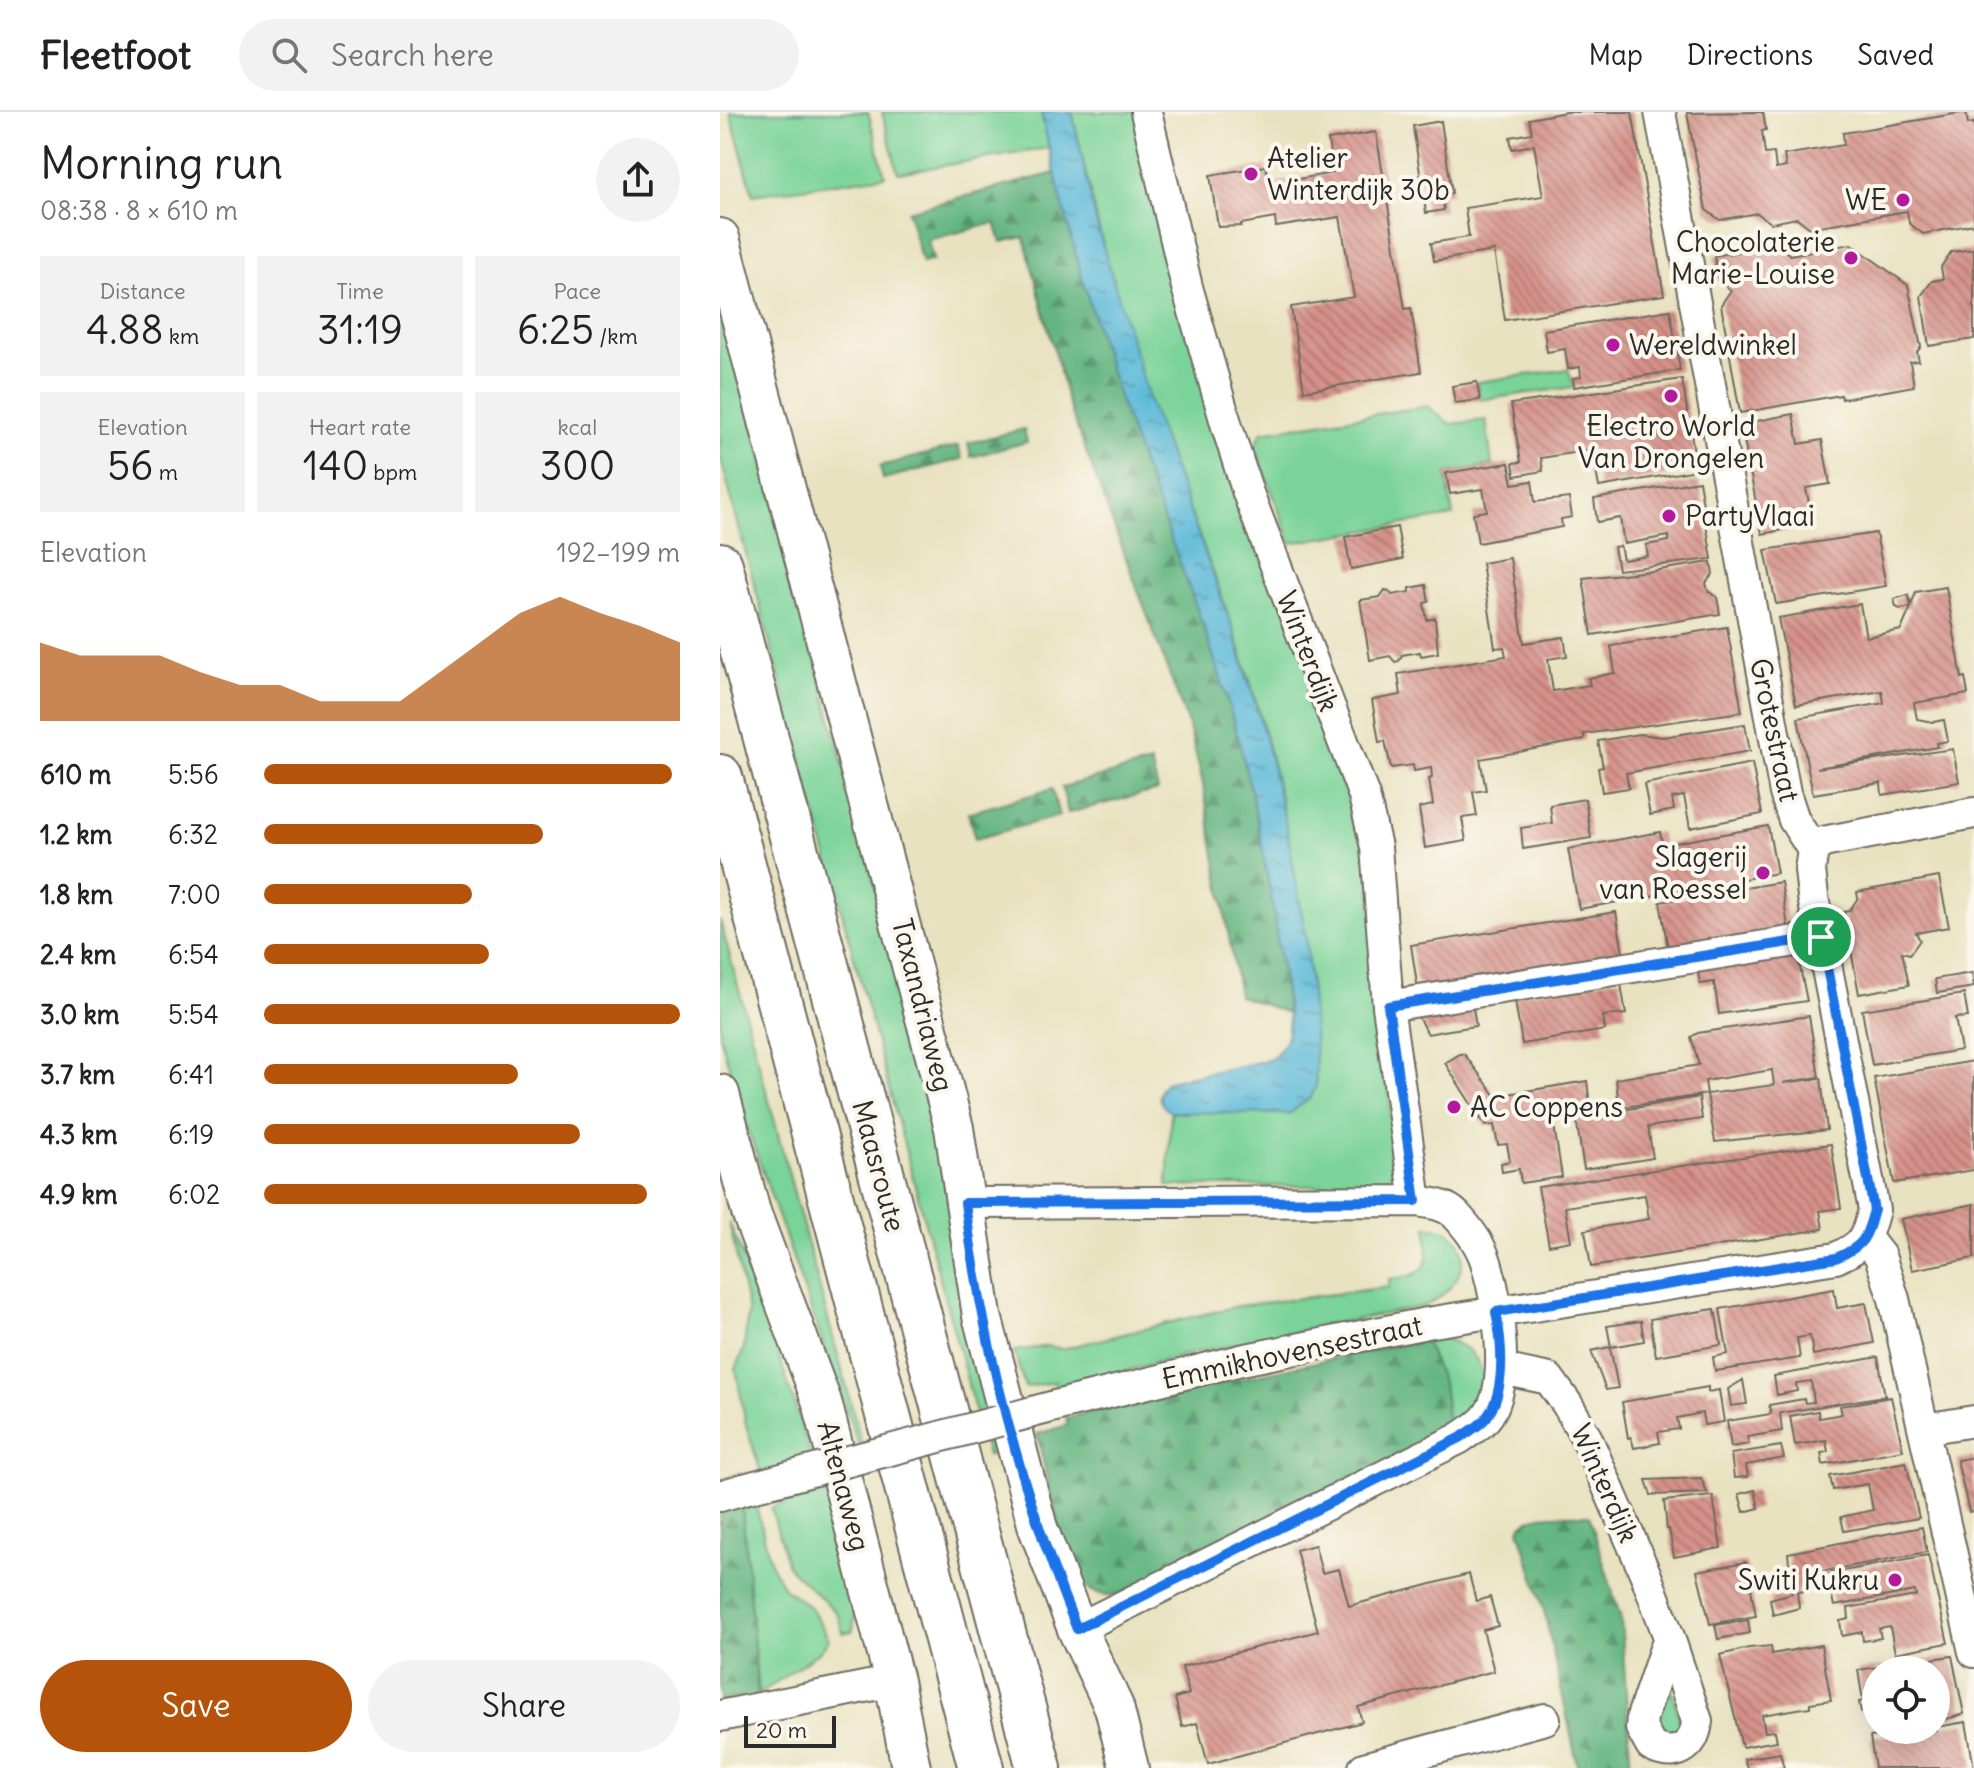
<!DOCTYPE html>
<meta charset="utf-8">
<style>
body{margin:0;font-family:Delius,sans-serif;background:#f2f2f2;color:#222;height:100vh;display:flex;flex-direction:column;font-size:30px;white-space:nowrap}
*{box-sizing:border-box;margin:0}
p{font-size:26px;color:#767676}
.icon{flex:none;width:44px;height:44px;fill:none;stroke:currentColor;stroke-width:2;stroke-linecap:round;stroke-linejoin:round}
.map{position:relative;flex:1;overflow:hidden}
.panel{display:flex;flex-direction:column;background:#fff;width:720px}
.panel>*{flex:none}
.tools{position:absolute;left:1142px;top:1544px;display:grid;gap:16px}
.tools a{display:grid;place-items:center;width:88px;height:88px;border-radius:50%;background:#fff;box-shadow:0 8px 32px #0002;font-size:40px}
.scale{position:absolute;left:24px;bottom:20px;width:92px;box-sizing:border-box;padding-left:8px;border:4px solid #2b2b2b;border-top:0;font-size:22px;line-height:28px;white-space:nowrap;color:#2b2b2b;-webkit-text-stroke:6px #fbf7ec;paint-order:stroke}
.pin{position:absolute;display:grid;place-items:center;width:68px;height:68px;color:#fff;margin:-34px;border:4px solid #fff;border-radius:50%;box-shadow:0 2px 8px #0007}
.round{display:grid;place-items:center;flex:none;width:84px;height:84px;border-radius:42px;background:#f2f2f2}
.overview{display:flex;align-items:center;justify-content:space-between;height:136px;padding:0 40px}
h1{font-size:44px;font-weight:600;line-height:60px}
.figures{display:grid;grid-template-columns:repeat(3,1fr);gap:12px;height:136px;padding:8px 40px}
.figures div{display:grid;align-content:center;border-radius:0px;background:#f2f2f2;text-align:center}
.figures b{font-size:40px;font-weight:600}
.figures small{font-size:22px;font-weight:400}
.figures p{font-size:22px}
.chart{height:224px;padding:16px 40px}
.chart p{display:flex;justify-content:space-between}
.chart svg{width:100%;height:144px;margin-top:8px;fill:#b45309;opacity:.7}
.primary-button{display:flex;gap:16px;margin-top:auto;padding:16px 40px}
.primary-button a{flex:1;height:92px;border-radius:48px;background:#b45309;color:#fff;font-size:32px;font-weight:600;line-height:92px;text-align:center}
.primary-button a+a{background:#f2f2f2;color:#222}
ul{padding:0 40px;list-style:none;font-size:26px}
li{display:grid;grid-template-columns:128px 96px 1fr;align-items:center;height:60px}
li i{height:20px;border-radius:10px;background:#b45309}
header{display:flex;align-items:center;gap:48px;box-sizing:border-box;height:112px;padding:0 40px;background:#fff;border-bottom:2px solid #e0e0e0}
header strong{font-size:38px}
nav{display:flex;gap:44px;margin-inline-start:auto;font-size:28px}
.search{width:560px;height:72px;background:#f2f2f2;display:flex;align-items:center;gap:20px;box-sizing:border-box;padding:0 28px;border-radius:44px;color:#767676;font-size:30px}
main{display:flex;flex:1;min-height:0}
.map>svg:first-child{display:block}
.green{fill:#7ad399;stroke:#527f62;stroke-width:2}
.forest{fill:url(#forest-firs);stroke:#477056;stroke-width:2}
.water{fill:url(#water-ripples);stroke:#437282;stroke-width:2}
.building{fill:url(#building-back-hatch)}
.lines{fill:none;stroke-linecap:round;stroke-linejoin:round}
.minor-casing{stroke:#6e6b60;stroke-width:34}
.major-casing{stroke:#6e6b60;stroke-width:42}
.highway-casing{stroke:#6e6b60;stroke-width:48}
.minor{stroke:#fff;stroke-width:30}
.major{stroke:#fff;stroke-width:38}
.highway{stroke:#fff;stroke-width:44}
.minor-bridge-casing{stroke:#6e6b60;stroke-width:34;stroke-linecap:butt}
.minor-bridge{stroke:#fff;stroke-width:30}
.route-casing{stroke:#fff;stroke-width:16}
.route{stroke:#1a73e8;stroke-width:10}
.poi-dot{fill:#b5179e;stroke:#fbf7ec;stroke-width:3}
.labels{text-anchor:middle;stroke-width:8;stroke-linejoin:round;paint-order:stroke}
.poi-label{font-size:28px;fill:#2b2b2b;stroke:#fbf7ec;text-anchor:start}
.street-label{font-size:28px;fill:#2b2b2b;stroke:#fbf7ec}
</style>
<header>
<strong>Fleetfoot</strong>
<div class="search"><svg class="icon" aria-label="search" viewBox="0 0 24 24"><circle cx="10" cy="10" r="6"/><path d="M15 15l6 6"/></svg>Search here</div>
<nav><a>Map</a><a>Directions</a><a>Saved</a></nav>
</header>
<main>
<section class="panel">
<div class="overview"><div><h1>Morning run</h1><p>08:38 · 8 × 610 m</p></div><a class="round"><svg class="icon" aria-label="share" viewBox="0 0 24 24"><path d="M12 15V3M7 8l5-5 5 5M5 13v7h14v-7"/></svg></a></div>
<div class="figures">
<div><p>Distance</p><b>4.88<small> km</small></b></div>
<div><p>Time</p><b>31:19</b></div>
<div><p>Pace</p><b>6:25<small> /km</small></b></div>
</div>
<div class="figures">
<div><p>Elevation</p><b>56<small> m</small></b></div>
<div><p>Heart rate</p><b>140<small> bpm</small></b></div>
<div><p>kcal</p><b>300</b></div>
</div>
<div class="chart"><p><span>Elevation</span>192–199 m</p>
<svg viewBox="0 0 160 44" preserveAspectRatio="none"><path d="M0 44V20L10 24L20 24L30 24L40 29L50 33L60 33L70 38L80 38L90 38L100 29L110 20L120 11L130 6L140 11L150 15L160 20V44z"/></svg>
</div>
<ul>
<li><b>610 m</b>5:56<i style="width:98%"></i></li>
<li><b>1.2 km</b>6:32<i style="width:67%"></i></li>
<li><b>1.8 km</b>7:00<i style="width:50%"></i></li>
<li><b>2.4 km</b>6:54<i style="width:54%"></i></li>
<li><b>3.0 km</b>5:54<i style="width:100%"></i></li>
<li><b>3.7 km</b>6:41<i style="width:61%"></i></li>
<li><b>4.3 km</b>6:19<i style="width:76%"></i></li>
<li><b>4.9 km</b>6:02<i style="width:92%"></i></li>
</ul>
<div class="primary-button"><a>Save</a><a>Share</a></div>
</section>
<div class="map">
<svg width="1254" height="1656" viewBox="0 0 1254 1656">
<defs>
<pattern id="forest-firs" width="22" height="20" patternUnits="userSpaceOnUse" patternTransform="scale(2)"><rect width="22" height="20" fill="#63b581"/><path d="M5 1l3.5 6h-7zM16 11l3.5 6h-7z" fill="#52936a"/></pattern>
<pattern id="water-ripples" width="26" height="14" patternUnits="userSpaceOnUse" patternTransform="scale(2)"><rect width="26" height="14" fill="#5bbad9"/><path d="M2 4q2-2 4 0t4 0M15 11q2-2 4 0t4 0" fill="none" stroke="#4b97b0"/></pattern>
<pattern id="building-back-hatch" width="6" height="6" patternUnits="userSpaceOnUse" patternTransform="scale(2)"><rect width="6" height="6" fill="#d59189"/><path d="M-1 5l2 2M0 0l6 6M5-1l2 2" fill="none" stroke="#ad7770"/></pattern>
</defs>
<rect width="100%" height="100%" fill="#fbf7ec"/>
<filter id="ink" filterUnits="userSpaceOnUse"><feTurbulence type="fractalNoise" baseFrequency=".0125" numOctaves="2"/><feDisplacementMap in="SourceGraphic" scale="16" xChannelSelector="R" yChannelSelector="G"/><feConvolveMatrix kernelMatrix="1 2 1 2 8 2 1 2 1" color-interpolation-filters="sRGB"/></filter>
<filter id="wash" filterUnits="userSpaceOnUse"><feTurbulence type="fractalNoise" baseFrequency=".006" numOctaves="4" result="noise"/><feDisplacementMap in="SourceGraphic" scale="32" xChannelSelector="R" yChannelSelector="G"/><feGaussianBlur stdDeviation="1.8" result="paint"/><feColorMatrix in="noise" values="0 0 0 0 0 0 0 0 0 0 0 0 0 0 0 0 0 1.4 0 .05"/><feComposite in="paint" operator="in"/></filter>
<g filter="url(#wash)">
<rect width="100%" height="100%" fill="#e9e2c1"/>
<path class="green" d="M10 0H148L165 64 33 83Z
M162 0H321L329 36 178 61Z
M352 0H418L647 734 676 1056 663 1070H656L654 1074H447L451 1000 466 1001 596 974C591 855 575 738 545 622 516 509 469 402 430 292 396 197 374 98 352 0Z
M0 188 215 998 286 1339 267 1343 0 344Z
M848 257 854 275 760 288 757 270Z
M707 294 730 312 766 308 772 353 726 361 733 404 571 431 535 334 542 320Z
M0 808 143 1336 139 1335 25 1009 0 924Z
M9 1110 46 1203 93 1350 42 1364 26 1313 16 1257 24 1236 28 1199Z
M707 1114C712 1115 721 1116 726 1118 762 1141 733 1183 704 1194L468 1242 336 1278 335 1270 305 1275 294 1239 329 1234 342 1237 518 1194 669 1175V1167C712 1164 708 1152 707 1114Z
M721 1226C758 1235 776 1266 754 1299 749 1308 737 1314 729 1320L723 1272 704 1227Z
M105 1377 137 1487 133 1519 123 1521 117 1501 68 1455 51 1396Z
M35 1389 51 1453 64 1476 92 1497 109 1527 100 1539 38 1583 22 1394Z
M947 1560 960 1610 956 1620C945 1627 940 1624 933 1615Z"/>
<path class="forest" d="M335 61C357 147 380 233 410 317 448 422 491 524 520 632 543 720 555 811 568 901L519 884 482 667 469 615 349 294 304 125 281 130 275 111 208 128 213 148 202 151 188 99Z
M304 317 307 330 251 345 248 331Z
M238 334 242 347 163 367 160 354Z
M431 651 438 678 348 701 342 675Z
M332 677 339 704 255 727 248 701Z
M704 1227 723 1272 729 1320 401 1482C386 1485 373 1483 362 1471 342 1447 325 1356 317 1322L348 1313 346 1306 411 1290Z
M22 1394 38 1583 0 1588V1399Z
M869 1403 901 1507 911 1656H858L824 1498 799 1417C812 1397 848 1404 869 1403Z"/>
<path class="water" d="M321 0H352L377 113 430 291 513 517 544 621 566 713 586 826 594 917 596 974 591 985 569 1002 451 1000C437 992 435 979 448 969L549 948C566 935 570 922 568 901 555 811 543 722 520 634 491 520 443 413 405 303 371 204 343 102 321 0Z"/>
<g id="blocks">
<path class="building" d="M846 0H912L944 183 785 208 774 139 714 149 711 131 749 125 745 96 823 84 814 33 792 37 790 25 812 21 809 7Z
M1043 0 1046 18 1042 19 1045 42 1054 41 1056 57 1066 55 1064 43 1124 33 1123 21 1246 0 1248 12 1254 11V112L1203 122 1189 111 1187 99 1090 116 1077 106 1051 111 1037 101 1000 108 986 98 967 1Z
M721 9 732 81 722 83 724 98 706 101 693 14Z
M656 20 685 197 691 196 701 260 584 279 571 195 634 185 620 105 556 115 555 106 521 112V114L498 115 490 63 546 54 549 72 613 61 608 28Z
M1131 132 1188 173 1201 235 1197 240 1199 249 1190 250 1194 274 1122 287 1121 283 1020 301 1001 193 1011 178 998 169 994 144 1056 133 1070 143Z
M1254 137V227L1209 234 1201 184 1212 169 1223 167 1221 155 1231 140Z
M950 198 960 258 854 275 853 266 861 265 860 255 848 257 845 237 827 240 824 218Z
M962 267 977 358 879 375 876 359 881 358 877 337 821 346 823 359 795 364 793 351 801 350 791 292Z
M757 270 760 288 735 291 732 274Z
M1073 302 1079 332 1102 328 1110 372 1086 376 1093 412 1042 422 1021 312Z
M789 351 793 372 812 369 815 390 849 386 852 405 841 407 842 415 758 431 753 401 767 399 763 377 730 382 726 361Z
M979 369 992 447 898 458 894 435 900 434 903 448 928 444 926 433 949 429V424L904 432 900 406 877 410 874 387Z
M677 415 683 447 631 457 625 425Z
M1156 421 1166 474 1056 492 1045 438Z
M790 446 804 531 844 525 847 544 828 547 833 579 870 573 868 566 895 561 891 534 1007 515 1022 600 864 622V628L760 647 766 678 753 680 757 704 742 706 746 729 705 736 699 696 713 693 709 667 712 666 711 656 694 659 693 653 671 656 665 629 659 630 652 588 681 583 678 562 786 544 784 535 775 536 762 451Z
M991 450 993 462 986 471 988 479 997 485 1000 502 872 523 863 466 932 459Z
M706 473 709 490 704 491 707 508 715 506 718 541 701 544 700 540 682 543 679 549 675 550 670 544 650 548 640 488 660 485 665 478 669 479 672 483 690 480V476Z
M1226 475 1242 566 1245 565 1248 582 1194 591 1197 607 1213 610 1224 608 1228 629 1217 631 1218 635 1097 656 1233 637 1239 670 1162 683 1161 671 1093 682 1078 606 1164 591 1162 579 1076 593 1058 506 1140 492 1146 525 1181 518 1191 495 1180 497 1176 495 1174 487 1188 483 1191 494 1196 480Z
M1025 612 1030 639 906 661 909 676 882 680 878 656 883 655 878 629 919 622 943 625Z
M1032 651 1042 702 970 716 964 684 952 686 954 698 930 703 924 672Z
M865 687 871 726 803 737 801 716 832 711 830 693Z
M1048 714 1057 761 859 797 848 737 940 720 943 733Z
M1219 765 1229 815 1196 821 1200 828 1190 842 1182 840 1189 873 1139 882 1124 800 1129 799 1138 786 1137 780Z
M1061 770 1069 821 949 842 940 790Z
M896 800 904 847 712 876 697 872 691 833Z
M1076 836 1087 889 999 902 994 870 980 872 977 854Z
M1252 861 1254 875 1217 881 1215 867Z
M900 866 906 902 883 904 885 918 802 932 794 883Z
M1244 882 1248 905 1235 906 1241 938 1152 953 1142 898Z
M752 890 756 914 723 919 708 922 694 899Z
M1089 904 1099 965 1063 971 1101 966 1107 1018 995 1030 987 982 1054 973 1052 958 985 969 987 982 899 996 896 967 979 953 971 925 978 921Z
M740 942H744L776 984 867 969 871 1001 833 1007 842 1065 801 1071 799 1057 782 1060 781 1051 790 1049 787 1032 778 1033 774 1013 765 1014 725 951Z
M1254 949V1058L1174 1071 1154 966Z
M979 985 982 1007 928 1015 933 1046 864 1057 856 1006Z
M1111 1032 1121 1096 1100 1099 1103 1117 871 1155 865 1118 929 1107 925 1083 845 1095 851 1129 829 1133 818 1075Z
M1254 1092V1146L1192 1158 1181 1107Z
M1114 1177 1117 1196 1146 1191 1154 1231 1093 1243 1090 1224 1077 1226 1080 1246 995 1259 993 1245 1008 1242 1000 1197Z
M995 1197 1001 1233 936 1244 930 1207Z
M921 1209 924 1229 891 1235 887 1214Z
M890 1235 898 1276 886 1278 871 1239Z
M1158 1245 1165 1284 1060 1301 1062 1319 1027 1325 1029 1332 1011 1335 1007 1309 1051 1302 1049 1293 1084 1287 1085 1291 1094 1290 1091 1269 1076 1271 1077 1279 1057 1283 1054 1264Z
M1023 1268 1027 1292 1011 1294 1008 1277Z
M988 1275V1280L999 1278 1004 1310 984 1313 982 1301 957 1306 959 1317 938 1320 940 1331 914 1336 911 1325 908 1326 902 1290Z
M1171 1285 1183 1338 1103 1353 1101 1341 1108 1340 1106 1328 1075 1333 1070 1304 1098 1299 1099 1306 1122 1302 1120 1294Z
M1061 1334 1064 1346 1026 1353 1028 1365 1014 1366 1011 1342Z
M1254 1345V1399L1249 1400 1237 1348Z
M1186 1350 1199 1406 1124 1419 1121 1405 1153 1398 1148 1372 1113 1378 1110 1364Z
M981 1366 987 1381 931 1383 926 1368Z
M1035 1378 1039 1396 1024 1400 1019 1382Z
M993 1384 1001 1436 954 1445 949 1417H947L944 1389Z
M1202 1415 1207 1440 1084 1463 1087 1479 1077 1480 1079 1496 1053 1503 1050 1487 1072 1481 1068 1441Z
M595 1433 602 1461 619 1457 629 1494 749 1462 756 1489 770 1485 778 1514 763 1518 774 1559 638 1595 642 1610 488 1652 477 1611 462 1615 455 1586 469 1582 462 1555 598 1519 576 1438Z
M1208 1443 1228 1531 1175 1541 1170 1515 1159 1517 1161 1526 1143 1529 1142 1520 1122 1524 1120 1509 1129 1507 1128 1496 1196 1484 1195 1479 1114 1494 1107 1462Z
M1026 1450 1036 1504 990 1512 977 1459Z
M1028 1508 1030 1521 998 1527 995 1513Z
M1101 1533 1111 1588 1090 1591V1595L1042 1603 1045 1620 1055 1619 1057 1629 1022 1635 1000 1543 1029 1536 1051 1534 1052 1542Z
M1232 1544 1244 1602 1216 1610V1558H1156V1598L1141 1600 1139 1590 1143 1589 1138 1558Z
M1246 1610 1254 1656H1155L1150 1625 1216 1618V1615Z
M1060 1641 1064 1656H1027L1024 1647Z"/>
</g>
</g>
<g filter="url(#ink)">
<use href="#blocks" fill-opacity="0" stroke="#6e6b60" stroke-width="2"/>
<g class="lines">
<g class="minor-casing">
<path id="minor" d="M426 0 467 175 508 318 528 381 644 684 656 735 668 894 696 1089
M1093 738 1103 730 1254 701
M668 894 1101 825
M245 1091 696 1089C710 1091 725 1092 736 1103 748 1116 761 1133 766 1150 777 1187 794 1275 765 1307 759 1314 748 1320 740 1326L357 1517
M1146 1126 1160 1144 1174 1187 1254 1540
M782 1257 829 1267 847 1292 867 1327 925 1461 949 1525 922 1605 921 1616 931 1634C954 1647 975 1636 977 1609L949 1525
M335 1294 521 1248 707 1211 1116 1146C1144 1133 1146 1127 1154 1098L1093 785 1090 758 1093 738 1074 708 1065 681 940 0
M1204 1317 1254 1309
M0 1384 24 1377
M0 1604 174 1569
M644 1656 825 1607"/>
</g>
<g class="major-casing">
<path id="major" d="M0 126 234 1016 262 1204 318 1416 357 1517 394 1595 409 1656
M0 982 31 1100 102 1290 174 1569 191 1656"/>
</g>
<g class="highway-casing">
<path id="highway" d="M0 453 319 1656
M0 665 261 1656"/>
</g>
<use href="#minor" class="minor"/>
<use href="#major" class="major"/>
<use href="#highway" class="highway"/>
<g class="minor-bridge-casing">
<path id="minor-bridge" d="M24 1377 335 1294"/>
</g>
<use href="#minor-bridge" class="minor-bridge"/>
</g>
</g>
<g class="lines" filter="url(#ink)">
<g class="route-casing">
<path id="route" d="M1101 825 1154 1098C1146 1127 1144 1134 1116 1146L776 1200C782 1230 787 1280 766 1306 760 1314 748 1320 740 1326L357 1517C302 1383 263 1236 245 1091L696 1089 668 894Z"/>
</g>
<use href="#route" class="route"/>
</g>
<g class="poi-dot">
<circle cx="531" cy="62" r="8"/>
<circle cx="1183" cy="88" r="8"/>
<circle cx="1131" cy="146" r="8"/>
<circle cx="893" cy="233" r="8"/>
<circle cx="951" cy="284" r="8"/>
<circle cx="949" cy="404" r="8"/>
<circle cx="1043" cy="761" r="8"/>
<circle cx="734" cy="995" r="8"/>
<circle cx="1175" cy="1468" r="8"/>
</g>
<g class="labels">
<g class="poi-label">
<text x="547" y="56">Atelier<tspan x="547" dy="32">Winterdijk 30b</tspan></text>
<text x="1167" y="98" text-anchor="end">WE</text>
<text x="1115" y="140" text-anchor="end">Chocolaterie<tspan x="1115" dy="32">Marie-Louise</tspan></text>
<text x="909" y="243">Wereldwinkel</text>
<text x="951" y="324" text-anchor="middle">Electro World<tspan x="951" dy="32">Van Drongelen</tspan></text>
<text x="965" y="414">PartyVlaai</text>
<text x="1027" y="755" text-anchor="end">Slagerij<tspan x="1027" dy="32">van Roessel</tspan></text>
<text x="750" y="1005">AC Coppens</text>
<text x="1159" y="1478" text-anchor="end">Switi Kukru</text>
</g>
<g class="street-label">
<text transform="translate(588 539) rotate(69)" y="10">Winterdijk</text>
<text transform="translate(1055 618) rotate(78)" y="10">Grotestraat</text>
<text transform="translate(203 893) rotate(76)" y="10">Taxandriaweg</text>
<text transform="translate(159 1054) rotate(75)" y="10">Maasroute</text>
<text transform="translate(572 1240) rotate(-12)" y="10">Emmikhovensestraat</text>
<text transform="translate(885 1371) rotate(66)" y="10">Winterdijk</text>
<text transform="translate(124 1374) rotate(75)" y="10">Altenaweg</text>
</g>
</g>
</svg>
<div class="tools">
<a><svg class="icon" aria-label="locate" viewBox="0 0 24 24"><circle cx="12" cy="12" r="6"/><path d="M12 2v4M12 18v4M2 12h4M18 12h4"/></svg></a>
</div>
<div class="scale">20 m</div>
<div class="pin" style="left:1101px;top:825px;background:#1e9e55"><svg class="icon" aria-label="arrive" viewBox="0 0 24 24"><path d="M6 21V4h12l-3 4 3 4H6"/></svg></div>
</div>
</main>
